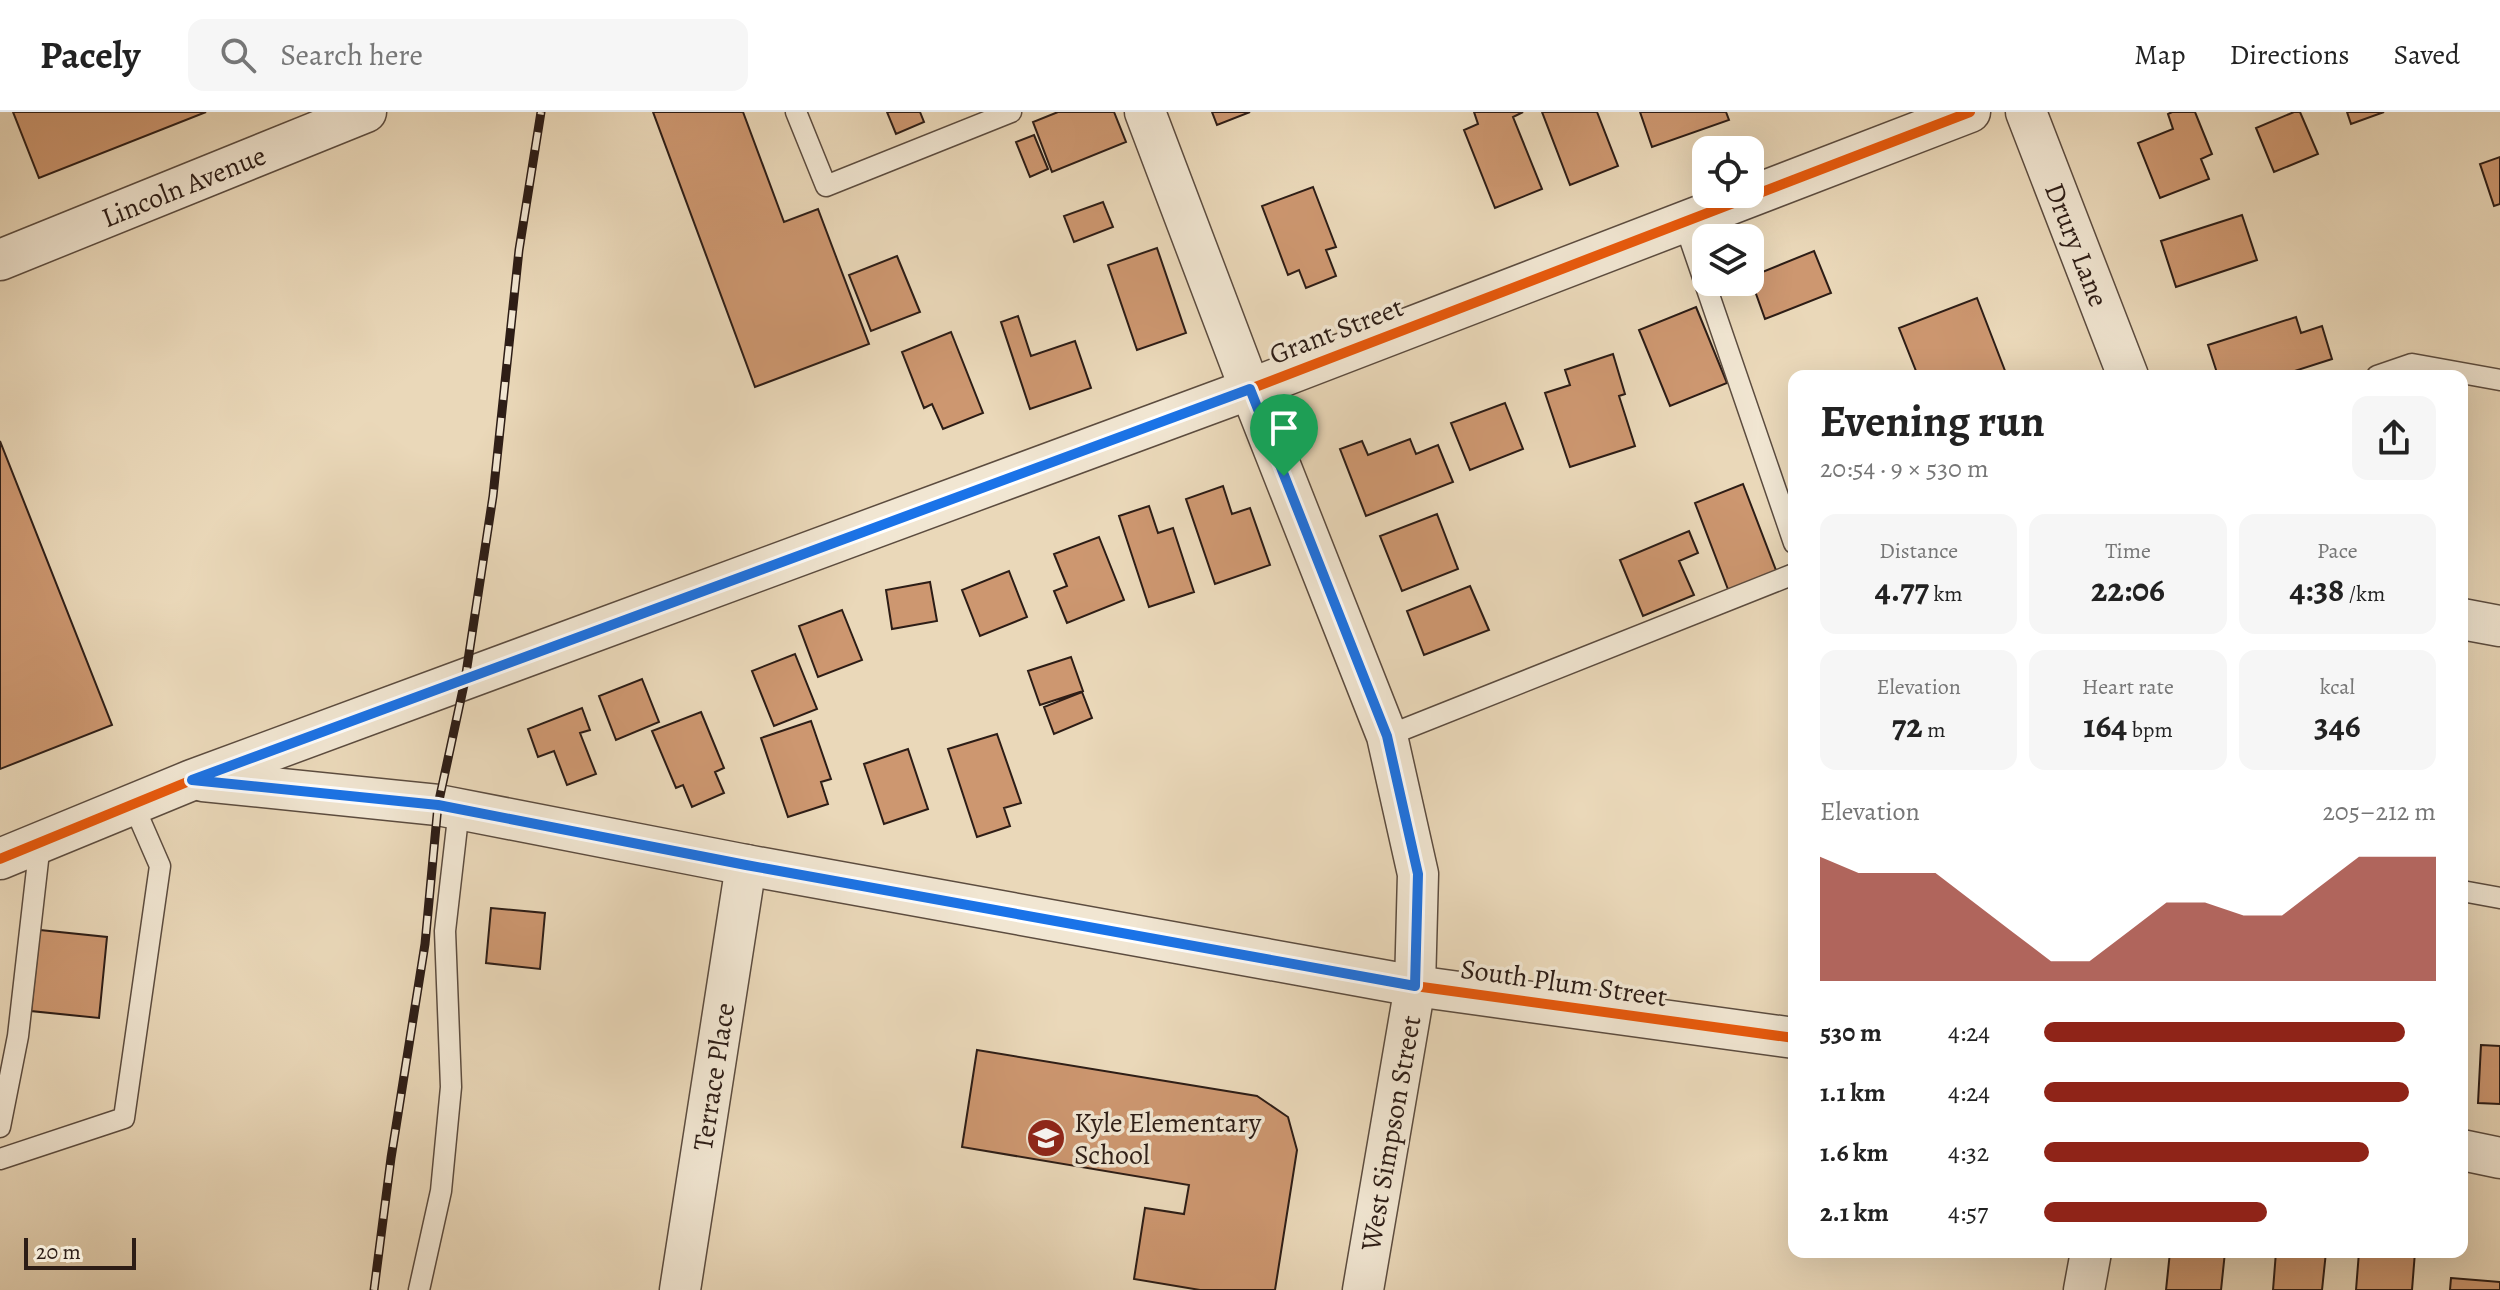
<!DOCTYPE html>
<meta charset="utf-8">
<style>
body{margin:0;font-family:Alegreya,serif;background:#f6f6f6;color:#222;height:100vh;display:flex;flex-direction:column;font-size:30px;white-space:nowrap}
*{box-sizing:border-box;margin:0}
p{font-size:26px;color:#767676}
.icon{flex:none;width:44px;height:44px;fill:none;stroke:currentColor;stroke-width:2;stroke-linecap:round;stroke-linejoin:round}
.map{position:relative;flex:1;overflow:hidden}
.drawer{position:absolute;left:1788px;top:258px;width:680px;height:888px;display:flex;flex-direction:column;background:#fff;border-radius:16px;box-shadow:0 8px 32px #0002}
.drawer>*{flex:none}
.fabs{position:absolute;left:1692px;top:24px;display:grid;gap:16px}
.fabs a{display:grid;place-items:center;width:72px;height:72px;border-radius:16px;background:#fff;box-shadow:0 8px 32px #0002;font-size:40px}
.scale{position:absolute;left:24px;bottom:20px;width:112px;box-sizing:border-box;padding-left:8px;border:4px solid #2d1d16;border-top:0;font-size:22px;line-height:28px;white-space:nowrap;color:#2d1d16;-webkit-text-stroke:6px #f1e6d2;paint-order:stroke}
.pin{position:absolute;display:grid;place-items:center;width:68px;height:68px;color:#fff;margin:-82px -34px;border-radius:50% 50% 50% 0;rotate:-45deg;box-shadow:0 0 8px #0007}
.pin .icon{rotate:45deg}
.round{display:grid;place-items:center;flex:none;width:84px;height:84px;border-radius:16px;background:#f6f6f6}
.headline{display:flex;align-items:center;justify-content:space-between;height:136px;padding:0 32px}
h1{font-size:44px;font-weight:600;line-height:60px}
.stats{display:grid;grid-template-columns:repeat(3,1fr);gap:12px;height:136px;padding:8px 32px}
.stats div{display:grid;align-content:center;border-radius:16px;background:#f6f6f6;text-align:center}
.stats b{font-size:34px;font-weight:600}
.stats small{font-size:22px;font-weight:400}
.stats p{font-size:22px}
.chart{height:224px;padding:16px 32px}
.chart p{display:flex;justify-content:space-between}
.chart svg{width:100%;height:144px;margin-top:8px;fill:#8f2418;opacity:.7}
ul{padding:0 32px;list-style:none;font-size:26px}
li{display:grid;grid-template-columns:128px 96px 1fr;align-items:center;height:60px}
li i{height:20px;border-radius:10px;background:#8f2418}
header{display:flex;align-items:center;gap:48px;box-sizing:border-box;height:112px;padding:0 40px;background:#fff;border-bottom:2px solid #e0e0e0}
header strong{font-size:38px}
nav{display:flex;gap:44px;margin-inline-start:auto;font-size:28px}
.search{width:560px;height:72px;background:#f6f6f6;display:flex;align-items:center;gap:20px;box-sizing:border-box;padding:0 28px;border-radius:16px;color:#767676;font-size:30px}
.map>svg:first-child{display:block}
.building{fill:#cd9770;stroke:#2d1d16;stroke-width:2}
.lines{fill:none;stroke-linecap:round;stroke-linejoin:round}
.service-casing{stroke:#5c4c3f;stroke-width:23}
.minor-casing{stroke:#5c4c3f;stroke-width:43}
.service{stroke:#f1e6d2;stroke-width:20}
.minor{stroke:#f1e6d2;stroke-width:40}
.rail-casing{stroke:#2d1d16;stroke-width:9}
.rail{stroke:#f1e6d2;stroke-width:6;stroke-dasharray:18;stroke-linecap:butt}
.cycleway-casing{stroke:#f1e6d2;stroke-width:15}
.cycleway{stroke:#e8590c;stroke-width:10}
.route-casing{stroke:#fff;stroke-width:16}
.route{stroke:#1a73e8;stroke-width:10}
.labels{text-anchor:middle;stroke-width:7;stroke-linejoin:round;paint-order:stroke}
.street-label{font-size:28px;fill:#2d1d16;stroke:#f1e6d2}
.poi-label{font-size:28px;fill:#2d1d16;stroke:#f1e6d2;text-anchor:start}
</style>
<header>
<strong>Pacely</strong>
<div class="search"><svg class="icon" aria-label="search" viewBox="0 0 24 24"><circle cx="10" cy="10" r="6"/><path d="M15 15l6 6"/></svg>Search here</div>
<nav><a>Map</a><a>Directions</a><a>Saved</a></nav>
</header>
<div class="map">
<svg width="2500" height="1178" viewBox="0 0 2500 1178">
<rect width="100%" height="100%" fill="#ead8b9"/>
<filter id="stains"><feTurbulence type="fractalNoise" baseFrequency=".0025" numOctaves="4"/><feColorMatrix values="0 0 0 0 .2 0 0 0 0 .09 0 0 0 0 .02 0 0 0 .5 -.17"/></filter>
<radialGradient id="worn" r=".72"><stop offset=".6" stop-color="#630" stop-opacity="0"/><stop offset="1" stop-color="#630" stop-opacity=".3"/></radialGradient>
<path class="building" d="M13 0H206L39 66Z
M653 0H743L784 110 818 97 869 232 755 275Z
M887 0H920L924 10 896 22Z
M1058 0H1114L1126 30 1052 60 1033 10Z
M1212 0H1250L1217 13Z
M1474 0H1523L1513 5 1542 77 1495 96 1464 18 1478 12Z
M1542 0H1597L1618 54 1570 73Z
M1640 0H1726L1729 8 1652 35Z
M2172 0H2195L2212 42 2201 47 2209 67 2160 86 2138 31 2173 17 2168 2Z
M2294 0H2300L2318 42 2274 60 2256 16Z
M2347 0H2384L2351 12Z
M1034 23 1048 57 1030 65 1016 30Z
M2500 45V92L2494 94 2480 52Z
M1313 75 1336 135 1326 138 1336 164 1306 176 1299 158 1288 163 1262 94Z
M1103 90 1113 115 1074 130 1064 104Z
M2242 103 2257 148 2176 175 2161 129Z
M1157 136 1186 221 1137 238 1108 153Z
M1814 139 1831 181 1765 207 1750 165Z
M897 144 920 200 871 219 849 163Z
M1977 186 2007 264H1918L1899 216Z
M1696 195 1727 271 1670 294 1639 218Z
M1018 204 1031 244 1075 229 1091 276 1030 297 1001 210Z
M2296 205 2301 221 2322 214 2332 247 2279 264H2218L2208 233Z
M951 220 983 301 943 317 932 292 924 296 902 240Z
M1613 242 1625 282 1619 284 1635 334 1570 355 1545 281 1570 273 1565 258Z
M1505 291 1523 337 1470 358 1451 311Z
M1410 327 1416 342 1438 333 1453 370 1366 404 1340 337 1362 329 1368 343Z
M0 329 112 613 0 657Z
M1743 372 1777 461 1729 480 1695 391Z
M1223 374 1232 402 1250 396 1270 453 1215 472 1186 387Z
M1149 394 1158 421 1173 416 1194 480 1149 495 1119 404Z
M1437 402 1458 457 1402 479 1380 424Z
M1689 419 1698 441 1679 449 1694 483 1643 504 1620 448Z
M1099 425 1124 488 1067 511 1054 479 1067 474 1054 442Z
M1009 459 1027 505 980 524 962 478Z
M930 470 937 509 892 517 886 478Z
M1470 474 1489 518 1424 543 1407 499Z
M842 498 862 548 818 565 799 514Z
M795 542 817 597 774 614 752 559Z
M1071 545 1083 579 1040 593 1028 559Z
M642 567 659 610 616 628 599 584Z
M1082 580 1092 606 1054 622 1044 595Z
M582 596 590 618 580 621 596 662 567 673 554 639 538 645 528 617Z
M701 600 724 656 715 660 724 681 692 695 683 673 676 676 652 619Z
M811 609 831 667 821 670 828 692 788 705 761 626Z
M997 622 1021 691 1004 696 1010 714 977 725 948 637Z
M908 637 928 697 884 712 864 652Z
M491 796 545 801 540 857 486 851Z
M40 818 107 825 99 906 31 899Z
M2481 933 2500 934V992L2478 991Z
M977 938 1257 984 1288 1005 1297 1038 1275 1178H1200L1134 1167 1145 1096 1184 1102 1189 1073 962 1035Z
M2170 1140H2225L2221 1178H2166Z
M2276 1140H2326L2322 1178H2273Z
M2359 1140H2415L2412 1178H2356Z
M2451 1166 2500 1170V1178H2450Z"/>
<g class="lines">
<g class="service-casing">
<path id="service" d="M796 0 826 74 1011 0
M1684 110 1794 431
M2377 264 2412 252 2500 268
M1387 624 1794 462
M2462 779 2500 786
M0 1015 18 924 40 731
M0 1047 124 1006 160 754 133 692
M419 1178 441 1079 451 975 445 819 459 697"/>
</g>
<g class="minor-casing">
<g id="minor">
<path d="M1145 0 1250 277 1387 624 1418 762 1415 874 1363 1178"/>
<path id="s1" d="M2026 0 2128 264"/>
<path id="s2" d="M0 148 366 0"/>
<path d="M2462 507 2500 514"/>
<path d="M203 669 438 693 746 753 1415 874 1794 926"/>
<path d="M0 747 192 668 1250 277 1970 0"/>
<path d="M2462 1038 2500 1046"/>
<path id="s3" d="M680 1178 746 753"/>
<path d="M2084 1178 2091 1140"/>
</g>
</g>
<use href="#service" class="service"/>
<use href="#minor" class="minor"/>
<g class="rail-casing">
<path id="rail" d="M374 1178 391 1046 425 832 438 693 465 568 493 384 519 138 541 0"/>
</g>
<use href="#rail" class="rail"/>
<g class="cycleway-casing">
<path id="cycleway" d="M199 668 438 693 746 753 1415 874 1794 926
M0 747 192 668 1250 277 1970 0"/>
</g>
<use href="#cycleway" class="cycleway"/>
</g>
<g class="lines">
<g class="route-casing">
<path id="route" d="M1250 277 1387 624 1418 762 1415 874 746 753 438 693 192 668Z"/>
</g>
<use href="#route" class="route"/>
</g>
<defs>
<g id="school-disc" transform="scale(2)"><circle r="9.5" fill="#8f2418" stroke="#f1e6d2"/><path d="M0-5L7-2L0 1L-7-2ZM-4 1L0 2.5L4 1V4Q0 6-4 4Z" fill="#fff"/></g>
</defs>
<g fill-rule="evenodd">
<use href="#school-disc" x="1046" y="1026"/>
</g>
<g class="labels">
<g class="street-label">
<text dy="10" stroke="none"><textPath href="#s2" startOffset="198">Lincoln Avenue</textPath></text>
<text dy="10" stroke="none"><textPath href="#s1" startOffset="142">Drury Lane</textPath></text>
<text transform="translate(1336 218) rotate(-21)" y="10">Grant Street</text>
<text transform="translate(1564 870) rotate(8)" y="10">South Plum Street</text>
<text dy="10" stroke="none"><textPath href="#s3" startOffset="216">Terrace Place</textPath></text>
<text transform="translate(1390 1021) rotate(-80)" y="10">West Simpson Street</text>
</g>
<g class="poi-label">
<text x="1074" y="1020">Kyle Elementary<tspan x="1074" dy="32">School</tspan></text>
</g>
</g>
<rect width="100%" height="100%" filter="url(#stains)"/>
<rect width="100%" height="100%" fill="url(#worn)"/>
</svg>
<div class="fabs">
<a><svg class="icon" aria-label="locate" viewBox="0 0 24 24"><circle cx="12" cy="12" r="6"/><path d="M12 2v4M12 18v4M2 12h4M18 12h4"/></svg></a>
<a><svg class="icon" aria-label="layers" viewBox="0 0 24 24"><path d="M12 4l9 5-9 5-9-5zM3 14l9 5 9-5"/></svg></a>
</div>
<div class="scale">20 m</div>
<div class="pin" style="left:1284px;top:364px;background:#1e9e55"><svg class="icon" aria-label="arrive" viewBox="0 0 24 24"><path d="M6 21V4h12l-3 4 3 4H6"/></svg></div>
<section class="drawer">
<div class="headline"><div><h1>Evening run</h1><p>20:54 · 9 × 530 m</p></div><a class="round"><svg class="icon" aria-label="share" viewBox="0 0 24 24"><path d="M12 15V3M7 8l5-5 5 5M5 13v7h14v-7"/></svg></a></div>
<div class="stats">
<div><p>Distance</p><b>4.77<small> km</small></b></div>
<div><p>Time</p><b>22:06</b></div>
<div><p>Pace</p><b>4:38<small> /km</small></b></div>
</div>
<div class="stats">
<div><p>Elevation</p><b>72<small> m</small></b></div>
<div><p>Heart rate</p><b>164<small> bpm</small></b></div>
<div><p>kcal</p><b>346</b></div>
</div>
<div class="chart"><p><span>Elevation</span>205–212 m</p>
<svg viewBox="0 0 160 44" preserveAspectRatio="none"><path d="M0 44V6L10 11L20 11L30 11L40 20L50 29L60 38L70 38L80 29L90 20L100 20L110 24L120 24L130 15L140 6L150 6L160 6V44z"/></svg>
</div>
<ul>
<li><b>530 m</b>4:24<i style="width:92%"></i></li>
<li><b>1.1 km</b>4:24<i style="width:93%"></i></li>
<li><b>1.6 km</b>4:32<i style="width:83%"></i></li>
<li><b>2.1 km</b>4:57<i style="width:57%"></i></li>
</ul>
</section>
</div>
